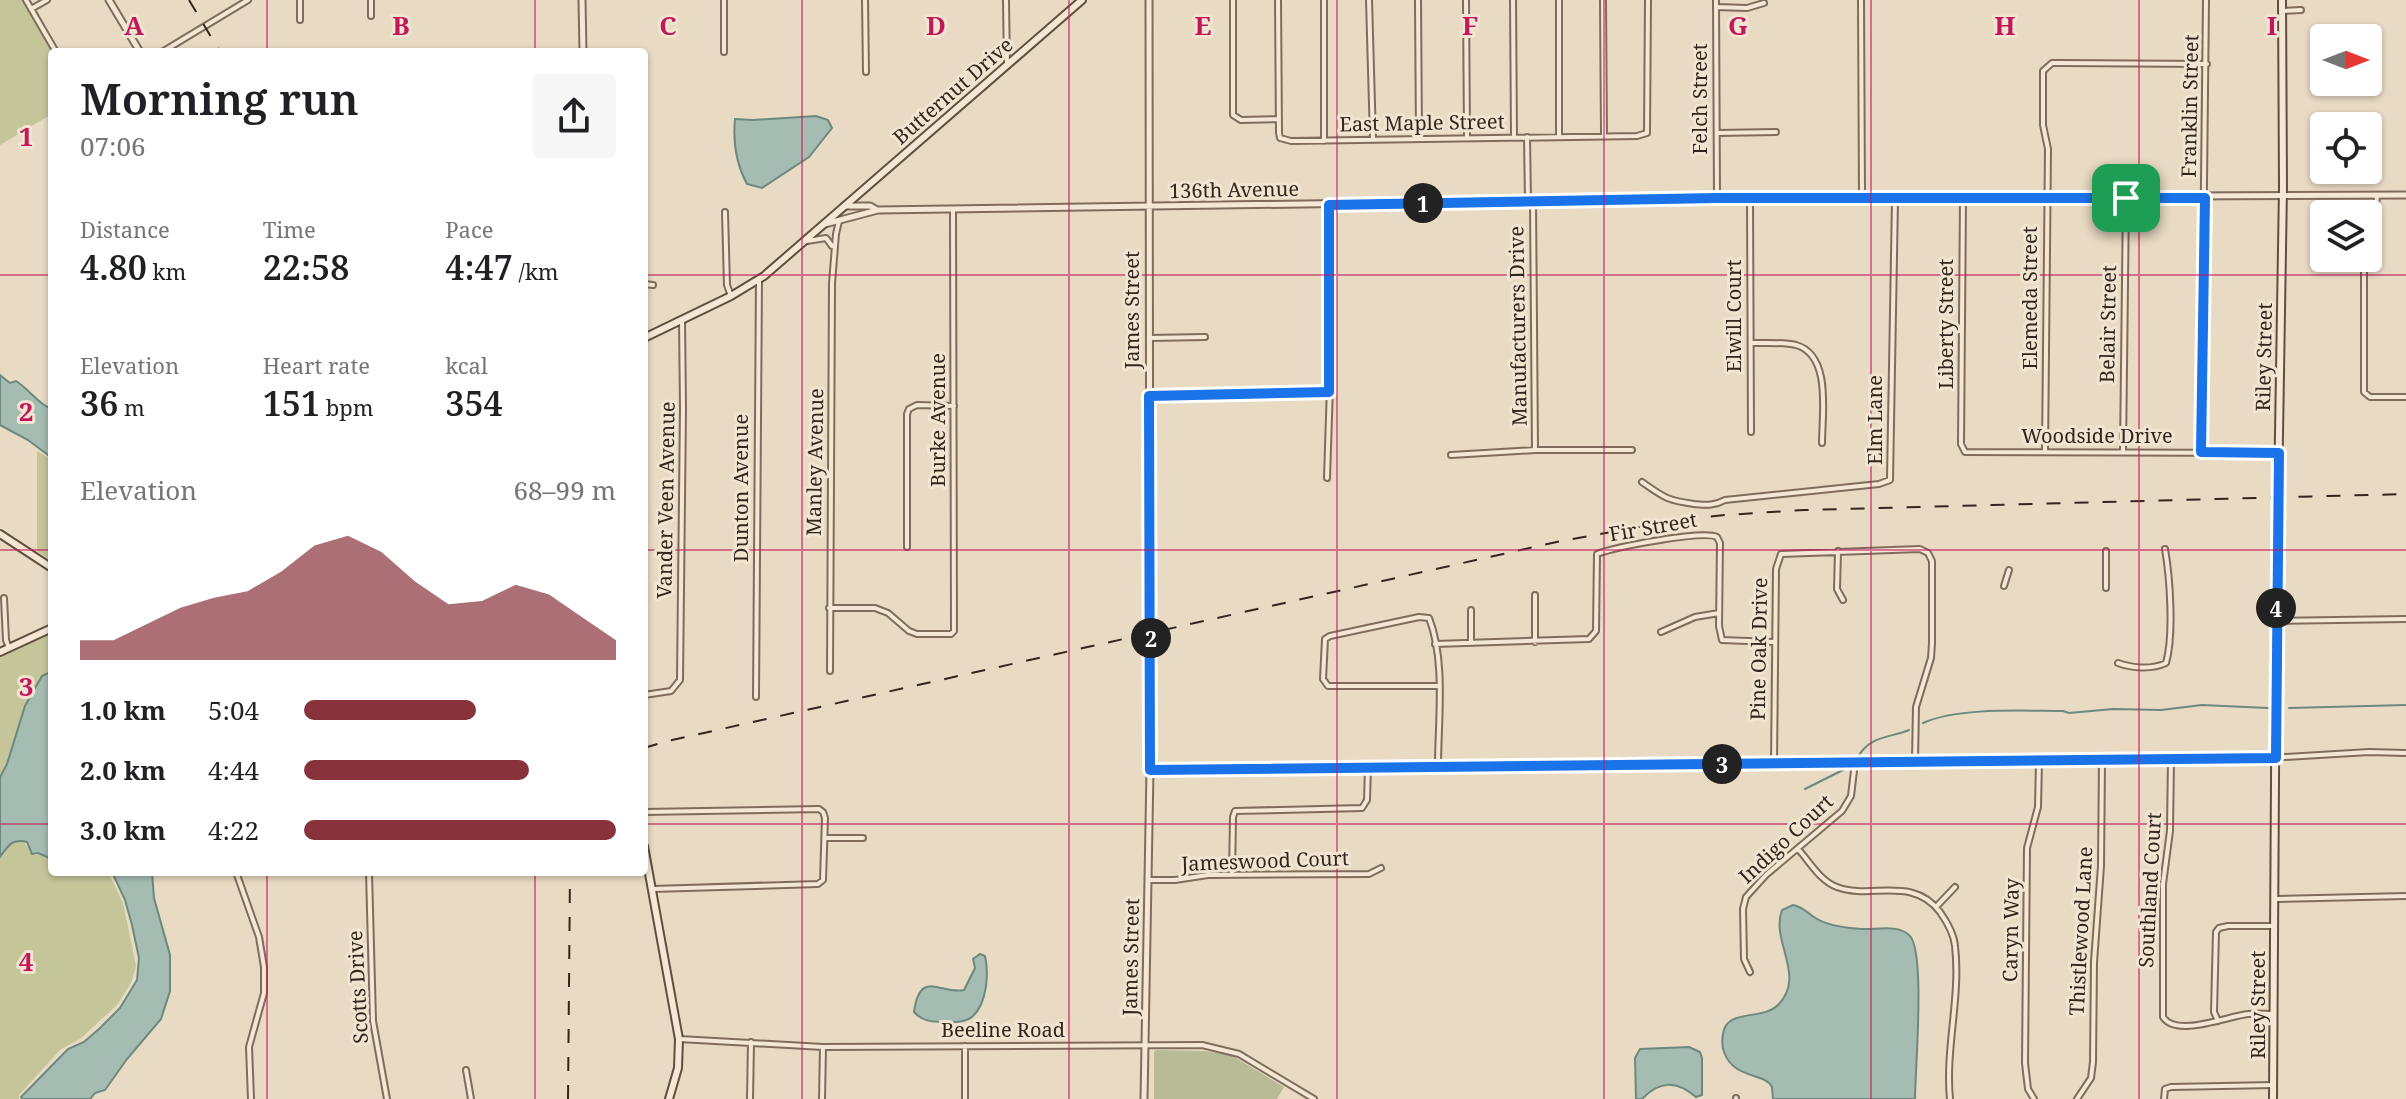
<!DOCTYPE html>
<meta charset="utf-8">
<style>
body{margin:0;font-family:"Noto Serif",serif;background:#f6f6f6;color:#202124;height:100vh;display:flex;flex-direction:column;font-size:30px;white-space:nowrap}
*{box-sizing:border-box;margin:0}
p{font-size:26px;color:#757577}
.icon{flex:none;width:44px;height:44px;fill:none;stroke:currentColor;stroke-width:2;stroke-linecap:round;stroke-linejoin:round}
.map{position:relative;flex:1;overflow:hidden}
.details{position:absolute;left:48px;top:48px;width:600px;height:828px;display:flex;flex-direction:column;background:#fff;border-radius:8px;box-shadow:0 2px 6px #0004}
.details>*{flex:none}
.needle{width:52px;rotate:90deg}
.tools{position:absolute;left:2310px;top:24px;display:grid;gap:16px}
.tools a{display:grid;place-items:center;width:72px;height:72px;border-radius:8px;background:#fff;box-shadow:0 2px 6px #0004;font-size:40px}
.pin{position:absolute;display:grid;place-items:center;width:68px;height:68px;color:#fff;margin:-34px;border-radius:16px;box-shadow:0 4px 12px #0006}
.km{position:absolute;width:40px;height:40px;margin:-20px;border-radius:50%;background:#222;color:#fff;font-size:22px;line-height:40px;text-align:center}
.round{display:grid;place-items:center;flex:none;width:84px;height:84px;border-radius:8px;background:#f6f6f6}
.overview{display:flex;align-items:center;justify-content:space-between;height:136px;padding:0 32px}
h1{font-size:44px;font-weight:600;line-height:60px}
.metrics{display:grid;grid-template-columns:repeat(3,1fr);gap:12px;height:136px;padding:8px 32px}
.metrics div{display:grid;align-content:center}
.metrics b{font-size:34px;font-weight:600}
.metrics small{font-size:22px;font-weight:400}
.metrics p{font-size:22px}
.chart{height:224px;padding:16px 32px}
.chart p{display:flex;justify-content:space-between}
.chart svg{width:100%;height:144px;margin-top:8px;fill:#88333b;opacity:.7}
ul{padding:0 32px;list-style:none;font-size:26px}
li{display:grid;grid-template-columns:128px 96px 1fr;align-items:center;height:60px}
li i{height:20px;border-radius:10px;background:#88333b}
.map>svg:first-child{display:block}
.green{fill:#c4c599}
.cemetery{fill:#b9bb97}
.water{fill:#a5bcb3;stroke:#6d897f;stroke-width:2}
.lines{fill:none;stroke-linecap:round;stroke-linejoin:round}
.stream{stroke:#6d897f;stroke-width:2}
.minor-casing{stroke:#806c5c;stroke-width:8}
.tertiary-casing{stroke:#806c5c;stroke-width:9}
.secondary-casing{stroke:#624e3f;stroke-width:10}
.minor{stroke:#f4e8d5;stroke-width:4}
.tertiary{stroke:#f4e8d5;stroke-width:5}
.secondary{stroke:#f4e8d5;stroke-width:6}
.rail{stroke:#32261e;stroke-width:2;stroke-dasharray:14 14;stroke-linecap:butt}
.route-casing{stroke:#fff;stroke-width:16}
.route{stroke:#1a73e8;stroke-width:10}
.grid{fill:none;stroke:#c2185b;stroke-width:2;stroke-opacity:0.55}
.labels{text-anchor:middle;stroke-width:6;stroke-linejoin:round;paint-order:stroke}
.street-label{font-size:20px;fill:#32261e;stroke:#f1e5d2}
.grid-label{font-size:26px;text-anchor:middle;font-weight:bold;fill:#c2185b;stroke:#f1e5d2;stroke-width:6;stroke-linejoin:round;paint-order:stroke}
</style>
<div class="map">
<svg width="2406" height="1099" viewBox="0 0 2406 1099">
<rect width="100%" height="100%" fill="#e8dac3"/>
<path class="green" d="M0 0H22L52 53V114L0 145Z
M37 451 52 460V561L37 551Z
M52 631V669L42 676 25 706 7 765 0 774V657Z
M22 839 33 855 46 854 52 858V872H108L123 903 136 966 131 983 117 1005 80 1039 61 1049 19 1095V1099H0V854L9 842Z"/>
<path class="cemetery" d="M1156 1050 1205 1051 1231 1055 1284 1087 1277 1099H1154V1052Z"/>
<path class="water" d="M816 116 828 120 832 128 809 157 762 188 747 184C736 164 733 141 735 119L753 120Z
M0 375 10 383 16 381C29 389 40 406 52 409V458L28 440 0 425Z
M52 671V859L38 853 32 854 27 842C12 838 8 846 0 857V777L7 764 25 706 42 676Z
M112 872H152L154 898 170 955V991L161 1019 127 1059 105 1090 95 1093 90 1099H22L21 1097 68 1049 84 1042 100 1028 120 1008 137 980 139 958 132 925 125 900Z
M1793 905C1803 907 1806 912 1814 917 1826 926 1847 928 1861 929 1876 930 1897 924 1909 935 1926 949 1915 1071 1915 1099H1773C1773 1097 1772 1088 1772 1087 1765 1072 1734 1080 1724 1052 1722 1047 1722 1040 1723 1034 1726 1008 1762 1021 1778 1005 1807 976 1770 941 1782 910Z
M980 954 985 956C989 973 987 1003 973 1016 966 1023 953 1022 943 1022 932 1022 922 1021 914 1012 920 968 941 995 964 990L975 968 973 959Z
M1689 1047 1700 1052 1702 1058V1095L1696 1097C1677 1081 1660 1080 1642 1099H1636L1635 1058 1640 1049Z"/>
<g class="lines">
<path class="stream" d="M2289 708 2406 705
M1923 723C1958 707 2024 711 2063 711L2069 713 2113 709 2161 710 2202 705 2268 708
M1858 757C1869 736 1889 738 1909 730
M1805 789 1845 769"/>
<g class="minor-casing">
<path id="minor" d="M26 0 56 52
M300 0V20
M371 0V16
M724 0V52
M865 0 866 72
M1006 0 1007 65
M1233 0V115L1241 120 1278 119
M1278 0 1279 133 1280 138 1291 141 1637 136 1647 133 1648 0
M1369 0 1373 139
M1418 0 1419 138
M1466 0 1467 137
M1513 0 1514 137
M1559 0V136
M1603 0 1604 135
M1716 0 1717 198
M1861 0 1862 198
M1716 7 1747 8 1764 3
M31 9 47 0
M2282 11 2301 10
M162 52 248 0
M1717 133 1776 132
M1527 137 1528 202
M1324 141V0
M1963 198 1961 444 1965 452 2279 453
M1750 199 1751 432
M1533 202 1535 450
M725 212 727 285 731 296
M2368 240 2375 217 2377 196
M807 241 826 238 832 246
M2364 258V392L2370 397H2406
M644 284 653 285
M1149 338 1205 337
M1751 343C1765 343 1782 342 1796 345 1832 355 1822 415 1822 443
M1149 396 1329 392
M2123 451 2126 198
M2045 452 2048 149 2043 125V71L2052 63H2059L2207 64
M2201 452 2206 0
M1451 455 1535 450H1632
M1327 478 1330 386 1329 205
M1642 482C1665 498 1666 500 1694 504 1707 505 1714 506 1725 500L1879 484 1890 480 1895 199
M907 547V414L909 409 917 405 954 406
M1838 551 1837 589 1843 600
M2106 551V588
M2004 586 2009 570
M1535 595V642
M4 598 6 640 9 648
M829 608H875L888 613 909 631 917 634H951L954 631 953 210
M2276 621 2406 619
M1661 632 1695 617 1719 613
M1471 642V610
M1435 644 1589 639 1596 631 1597 554C1615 547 1703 530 1717 537L1720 543 1719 626 1722 640 1774 642
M2118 663C2132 668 2151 670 2166 663 2174 635 2170 578 2165 549
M830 671 832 283 836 234 839 221
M644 695 671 691 680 680 683 408 682 320
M756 697 759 280
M2171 759 2170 831 2163 884V1017C2176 1038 2228 1016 2248 1014 2256 1013 2265 1014 2273 1014
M1774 763 1776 569 1781 554 1920 549 1928 553 1932 561V643L1931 658 1916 707 1915 760
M1438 766C1438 721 1446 661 1429 618L1419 617 1330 636 1325 639 1323 679 1328 686H1438
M1150 770 2102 760 2284 757 2369 752 2406 753
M644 812 819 809 823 812 825 818 823 880 818 884 652 889
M825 838H863
M1798 849C1810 862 1820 881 1837 887 1871 900 1912 875 1940 912 1947 922 1954 934 1955 946 1961 997 1945 1048 1950 1099
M236 872 259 937 264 967V993L249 1047 251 1099
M369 872 373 1021 387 1099
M1232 875 1233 817 1235 811 1362 808 1367 800 1368 767
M1149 880H1175L1208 875 1369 874 1381 868
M2276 899 2406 896
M1936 907 1955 887
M1750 972 1744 959 1743 909 1746 897 1766 875 1842 811 1851 796 1855 762
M2218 1021 2214 1012 2216 932 2219 928 2228 926H2275
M679 1039 823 1047 1202 1045 1239 1054 1314 1099
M466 1070 471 1099
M750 1099 751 1042
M822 1099 823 1047
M965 1099V1046
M1736 1099V1098
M2034 1099 2028 1089 2025 1063 2027 848 2038 807 2039 761
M2077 1099 2091 1078 2093 1062 2094 962 2101 866 2102 760
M2164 1099 2165 1089 2171 1087 2274 1085"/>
</g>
<g class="tertiary-casing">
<path id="tertiary" d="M109 0 140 52
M582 0 583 52
M844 206H870L877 210
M825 224 878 210 1717 198 2406 195
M1144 1099 1150 770 1149 0"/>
</g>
<g class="secondary-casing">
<path id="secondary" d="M644 338 731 296 764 276 1082 0
M0 534 52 568
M0 652 52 628
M644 846 679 1039 678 1068 669 1099
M2273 1099 2276 621 2283 187 2282 0"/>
</g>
<use href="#minor" class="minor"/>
<use href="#tertiary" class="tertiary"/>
<use href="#secondary" class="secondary"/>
<path class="rail" d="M189 0 220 52
M644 748 668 741 1561 541 1672 521 1725 515 1804 510 2406 494
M568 1099 570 872"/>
</g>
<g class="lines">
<g class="route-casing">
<path id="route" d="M1717 198H2205L2201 452 2279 453 2276 758 1150 770 1149 396 1329 392V205Z"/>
</g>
<use href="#route" class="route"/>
</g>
<path class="grid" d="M267 0V52M535 0V52M802 0V1099M1069 0V1099M1337 0V1099M1604 0V1099M1871 0V1099M2139 0V1099M0 275H52M644 275H2406M0 550H52M644 550H2406M0 824H52M644 824H2406M267 872V1099M535 872V1099"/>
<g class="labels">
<g class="street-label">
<text transform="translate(953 91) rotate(-41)" y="7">Butternut Drive</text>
<text transform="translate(1700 99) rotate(-90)" y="7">Felch Street</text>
<text transform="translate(2190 106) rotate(-89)" y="7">Franklin Street</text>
<text transform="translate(1422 123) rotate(-1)" y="7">East Maple Street</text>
<text transform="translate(1234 190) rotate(-1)" y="7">136th Avenue</text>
<text transform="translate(2030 298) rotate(-90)" y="7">Elemeda Street</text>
<text transform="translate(1132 310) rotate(-90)" y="7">James Street</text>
<text transform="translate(1734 316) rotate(-90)" y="7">Elwill Court</text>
<text transform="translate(1946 324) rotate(-90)" y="7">Liberty Street</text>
<text transform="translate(2108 324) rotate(-89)" y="7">Belair Street</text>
<text transform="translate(1518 326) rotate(-91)" y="7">Manufacturers Drive</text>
<text transform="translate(2264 357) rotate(-89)" y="7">Riley Street</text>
<text transform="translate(938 420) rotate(-90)" y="7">Burke Avenue</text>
<text transform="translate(1875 420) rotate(-90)" y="7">Elm Lane</text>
<text x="2097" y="443">Woodside Drive</text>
<text transform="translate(815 462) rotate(-89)" y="7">Manley Avenue</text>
<text transform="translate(741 488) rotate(-90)" y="7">Dunton Avenue</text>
<text transform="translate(666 500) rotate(-89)" y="7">Vander Veen Avenue</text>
<text transform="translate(1653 527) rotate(-10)" y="7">Fir Street</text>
<text transform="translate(1759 649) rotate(-89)" y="7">Pine Oak Drive</text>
<text transform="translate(1786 839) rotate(-43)" y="7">Indigo Court</text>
<text transform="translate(1265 861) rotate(-2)" y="7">Jameswood Court</text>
<text transform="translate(2150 890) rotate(-87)" y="7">Southland Court</text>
<text transform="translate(2011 930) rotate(-89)" y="7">Caryn Way</text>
<text transform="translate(2081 931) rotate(-87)" y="7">Thistlewood Lane</text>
<text transform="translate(1131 957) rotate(-89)" y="7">James Street</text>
<text transform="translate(358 987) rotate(-93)" y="7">Scotts Drive</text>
<text transform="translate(2258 1005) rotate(-90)" y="7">Riley Street</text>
<text x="1003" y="1037">Beeline Road</text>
</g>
</g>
<g class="grid-label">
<text x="134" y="35">A</text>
<text x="401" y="35">B</text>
<text x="668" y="35">C</text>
<text x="936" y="35">D</text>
<text x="1203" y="35">E</text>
<text x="1470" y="35">F</text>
<text x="1738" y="35">G</text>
<text x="2005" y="35">H</text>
<text x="2272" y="35">I</text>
<text x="26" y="146">1</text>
<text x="26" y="421">2</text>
<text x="26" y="696">3</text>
<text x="26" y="971">4</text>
</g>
</svg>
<div class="tools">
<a><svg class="needle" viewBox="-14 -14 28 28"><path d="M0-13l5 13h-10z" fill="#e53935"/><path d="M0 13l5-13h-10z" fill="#757577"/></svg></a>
<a><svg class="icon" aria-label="locate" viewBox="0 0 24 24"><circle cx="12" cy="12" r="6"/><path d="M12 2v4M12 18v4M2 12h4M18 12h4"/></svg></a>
<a><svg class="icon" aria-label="layers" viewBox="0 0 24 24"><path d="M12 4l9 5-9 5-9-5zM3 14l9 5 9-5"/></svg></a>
</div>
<div class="pin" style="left:2126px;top:198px;background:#1e9e55"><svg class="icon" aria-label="arrive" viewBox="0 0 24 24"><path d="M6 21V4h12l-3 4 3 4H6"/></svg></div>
<b class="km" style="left:1423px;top:203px">1</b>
<b class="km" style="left:1151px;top:638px">2</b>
<b class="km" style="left:1722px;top:764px">3</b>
<b class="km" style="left:2276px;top:608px">4</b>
<section class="details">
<div class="overview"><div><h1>Morning run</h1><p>07:06</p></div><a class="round"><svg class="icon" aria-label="share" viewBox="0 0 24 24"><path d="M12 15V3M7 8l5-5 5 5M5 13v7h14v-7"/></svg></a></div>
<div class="metrics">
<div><p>Distance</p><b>4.80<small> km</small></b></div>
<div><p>Time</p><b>22:58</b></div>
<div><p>Pace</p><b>4:47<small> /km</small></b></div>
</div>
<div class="metrics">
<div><p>Elevation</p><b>36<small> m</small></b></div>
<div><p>Heart rate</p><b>151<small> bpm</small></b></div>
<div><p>kcal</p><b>354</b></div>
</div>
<div class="chart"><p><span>Elevation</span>68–99 m</p>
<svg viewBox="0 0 160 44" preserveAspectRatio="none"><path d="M0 44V38L10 38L20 33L30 28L40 25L50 23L60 17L70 9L80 6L90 11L100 20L110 27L120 26L130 21L140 24L150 31L160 38V44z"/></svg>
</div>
<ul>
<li><b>1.0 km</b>5:04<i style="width:55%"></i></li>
<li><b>2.0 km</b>4:44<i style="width:72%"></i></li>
<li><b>3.0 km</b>4:22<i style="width:100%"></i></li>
</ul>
</section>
</div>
